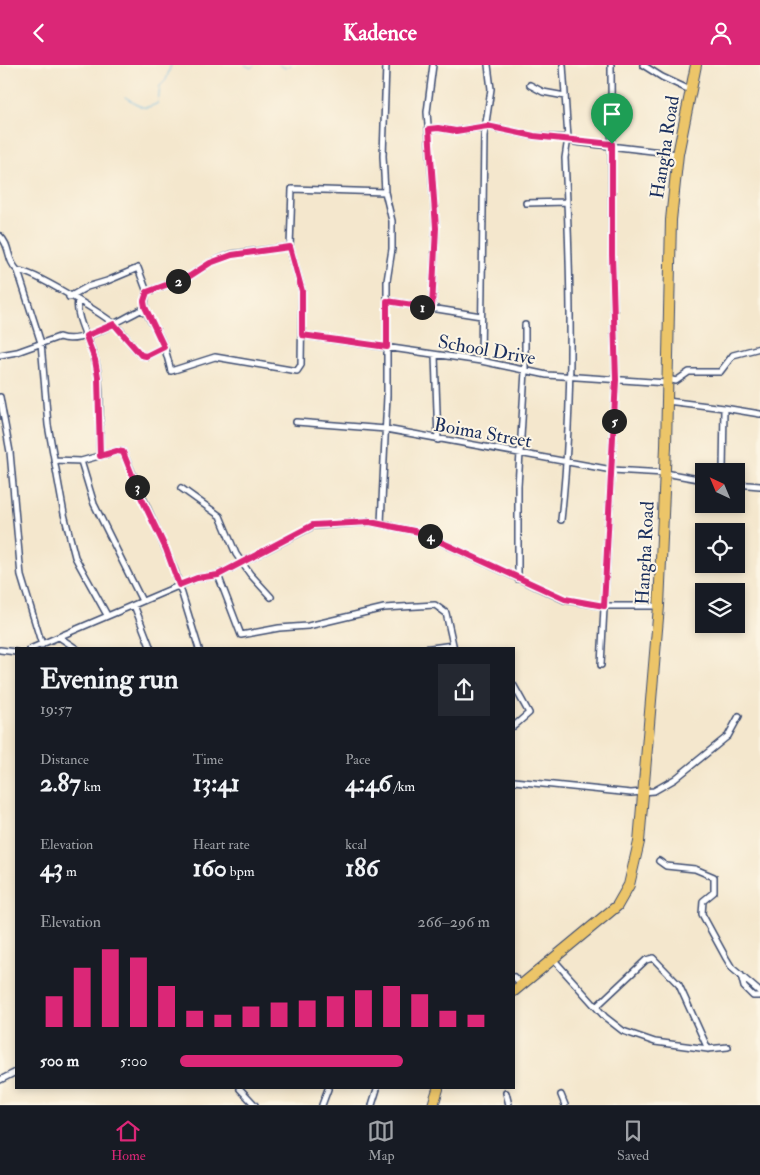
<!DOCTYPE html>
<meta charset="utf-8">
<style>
body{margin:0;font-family:"IM FELL Double Pica",serif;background:#242831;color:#f1f3f6;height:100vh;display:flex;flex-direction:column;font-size:19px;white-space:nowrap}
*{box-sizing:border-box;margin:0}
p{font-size:16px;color:#9ea1a6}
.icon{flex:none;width:28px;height:28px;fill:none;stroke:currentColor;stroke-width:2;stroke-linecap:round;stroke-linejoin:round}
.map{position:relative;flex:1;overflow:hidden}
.side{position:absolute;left:15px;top:582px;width:500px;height:442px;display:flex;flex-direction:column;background:#171b24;border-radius:0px;box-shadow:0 2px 8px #0003}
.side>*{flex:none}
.needle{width:32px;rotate:316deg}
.fabs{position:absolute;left:695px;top:398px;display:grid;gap:10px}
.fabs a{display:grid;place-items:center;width:50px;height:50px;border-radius:0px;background:#171b24;box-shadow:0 2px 8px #0003;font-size:25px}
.pin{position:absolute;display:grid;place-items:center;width:42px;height:42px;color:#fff;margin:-51px -21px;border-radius:50% 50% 50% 0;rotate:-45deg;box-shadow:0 0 5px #0007}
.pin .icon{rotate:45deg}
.km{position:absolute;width:25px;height:25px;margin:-12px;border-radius:50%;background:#222;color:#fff;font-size:14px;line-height:25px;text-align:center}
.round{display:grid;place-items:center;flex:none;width:52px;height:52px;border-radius:0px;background:#242831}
.headline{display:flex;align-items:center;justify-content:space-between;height:85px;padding:0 25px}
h1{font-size:28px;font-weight:700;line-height:38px}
.metrics{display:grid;grid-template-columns:repeat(3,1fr);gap:8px;height:85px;padding:5px 25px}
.metrics div{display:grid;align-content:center}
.metrics b{font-size:25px;font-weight:700}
.metrics small{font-size:14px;font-weight:400}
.metrics p{font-size:14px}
.chart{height:140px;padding:10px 25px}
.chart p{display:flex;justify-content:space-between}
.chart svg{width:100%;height:90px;margin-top:5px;stroke:#db2777;stroke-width:6}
ul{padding:0 25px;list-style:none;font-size:16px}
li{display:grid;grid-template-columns:80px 60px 1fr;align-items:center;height:38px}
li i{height:12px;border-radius:6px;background:#db2777}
header{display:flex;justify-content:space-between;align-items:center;height:65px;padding:0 25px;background:#db2777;color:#fff;font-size:22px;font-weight:700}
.tabs{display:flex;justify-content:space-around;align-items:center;height:70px;border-top:1px solid #363941;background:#171b24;font-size:14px;color:#9ea1a6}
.tabs a{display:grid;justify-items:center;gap:2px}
.tabs .selected{color:#db2777}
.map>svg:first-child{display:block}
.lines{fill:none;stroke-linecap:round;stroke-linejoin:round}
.stream{stroke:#6cb8e5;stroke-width:1}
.street-casing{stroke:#3c4b6f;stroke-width:8}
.highway-casing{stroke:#3c4b6f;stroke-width:12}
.street{stroke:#fff;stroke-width:5}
.highway{stroke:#ecc569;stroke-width:10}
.route-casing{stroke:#fff;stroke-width:10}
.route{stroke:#db2777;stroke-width:6}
.labels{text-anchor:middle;stroke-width:4;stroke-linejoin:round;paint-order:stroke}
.street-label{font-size:19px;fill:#1b2f5e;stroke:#fcf5e5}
</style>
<header><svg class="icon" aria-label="back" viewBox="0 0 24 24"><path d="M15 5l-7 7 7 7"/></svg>Kadence<svg class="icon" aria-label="person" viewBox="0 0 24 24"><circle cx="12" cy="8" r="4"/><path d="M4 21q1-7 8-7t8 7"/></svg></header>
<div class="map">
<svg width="760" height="1040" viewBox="0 0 760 1040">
<rect width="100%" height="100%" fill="#fcf5e5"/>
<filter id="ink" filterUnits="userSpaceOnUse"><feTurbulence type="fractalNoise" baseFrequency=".02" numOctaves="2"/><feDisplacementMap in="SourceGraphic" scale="10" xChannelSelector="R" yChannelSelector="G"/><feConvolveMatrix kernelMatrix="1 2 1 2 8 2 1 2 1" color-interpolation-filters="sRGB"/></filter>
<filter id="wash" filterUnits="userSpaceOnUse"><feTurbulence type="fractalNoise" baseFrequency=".0096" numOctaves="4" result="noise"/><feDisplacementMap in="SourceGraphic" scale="20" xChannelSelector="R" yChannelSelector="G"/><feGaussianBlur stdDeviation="1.12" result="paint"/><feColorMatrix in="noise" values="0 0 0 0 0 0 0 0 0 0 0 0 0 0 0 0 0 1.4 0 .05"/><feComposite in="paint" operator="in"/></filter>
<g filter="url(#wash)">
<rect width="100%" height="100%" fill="#f4e7cd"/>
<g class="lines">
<path class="stream" d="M245 0 251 3 254 0
M279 0 285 3 291 0
M125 32C140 40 141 47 158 38L160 21 166 15 171 0"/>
</g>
</g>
<g filter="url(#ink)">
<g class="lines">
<g class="street-casing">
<path id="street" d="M643 0 662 12 690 25
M530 20 543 27 565 31
M429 64 438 63 456 66 487 61 533 71 568 73 575 77 678 89
M526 138 567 137
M0 171C11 181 6 195 18 206L41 278 48 360 64 449 75 492 107 550
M18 206C32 205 100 248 113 258 124 267 131 281 141 290L146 291 164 282
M147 227 190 211 210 198 232 189 290 182
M69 232 87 222 107 216 138 203 147 227C140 246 154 258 161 275 166 284 168 295 171 306L215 292 297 306 301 300 302 226 290 182 292 124 385 127
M78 235C74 252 92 280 96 298 103 328 98 361 100 391
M387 236 481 251
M432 243 436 163 427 47 433 0
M302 270 481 296 547 310 667 318
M0 290 17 287 59 272C82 281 119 255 141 245L146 248
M435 290 438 375
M481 296 484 71 491 24 488 0
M668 314 676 316 689 307H720L733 290 760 283
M0 332 10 387 21 511 42 580
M667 336 724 343
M296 357 386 364 612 405 665 408 704 415
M54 395 81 396 117 386 123 387 175 506 199 584
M81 396 94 439 142 536
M723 406 724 343 760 349
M736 419 760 421
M181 423 220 451 236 489 250 509 271 532
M561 455C574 335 571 213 565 93L568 73 563 0
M381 458 387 331V216L392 184V156L385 127 383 91 386 0
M218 510 241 570 279 563 308 561 384 543 435 540 446 548 454 584
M518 514V421L525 306V260
M134 540 151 584
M59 572 77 584
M30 584 197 513 218 510 313 461 370 457 419 467 565 535 604 541H659
M424 584 453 580
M0 585 16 587
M601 600 616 315 612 190 611 0
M514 621 529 648 514 661
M514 716 631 728 654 726 675 714 728 671 739 651
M659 796 666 801 695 804 714 812V827L703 836 702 849 726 893 732 903 760 927
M553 894 605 952 623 966 655 977 708 984 728 982
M741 910 744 922 753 931H760
M514 912 521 919
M596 942 646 895 653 893 679 920 708 984
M0 1015 16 1007
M240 1024 255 1040
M506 1028 509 1040
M561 1030 565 1040
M322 1040 328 1024
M372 1040 377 1024"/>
</g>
<g class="highway-casing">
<path id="highway" d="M514 926 617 841 629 820 639 777 659 541 666 381 671 155 678 89 696 0
M433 1040 438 1024"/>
</g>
<use href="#street" class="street"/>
<use href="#highway" class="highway"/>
</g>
</g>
<g class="lines" filter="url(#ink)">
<g class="route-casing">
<path id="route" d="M487 61 534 71 612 79V190L616 315 604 541 565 534 419 467 370 457 313 460 218 510 197 513 179 520 166 484 140 430 123 387 117 386 100 391 98 312 95 295 86 271 114 259 141 290 146 291 164 282 145 242 144 236 147 227 190 211 210 198 232 190 290 182 302 226V270L387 282V236L432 243 436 163 429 64 438 63 456 66Z"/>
</g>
<use href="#route" class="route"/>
</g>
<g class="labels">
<g class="street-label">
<text transform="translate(664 82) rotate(-81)" y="7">Hangha Road</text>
<text transform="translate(487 284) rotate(10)" y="7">School Drive</text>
<text transform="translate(483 367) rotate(10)" y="7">Boima Street</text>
<text transform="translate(644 488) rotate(-87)" y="7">Hangha Road</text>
</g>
</g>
</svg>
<div class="fabs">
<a><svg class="needle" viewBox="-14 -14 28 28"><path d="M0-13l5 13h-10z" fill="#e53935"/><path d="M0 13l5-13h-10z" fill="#9ea1a6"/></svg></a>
<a><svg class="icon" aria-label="locate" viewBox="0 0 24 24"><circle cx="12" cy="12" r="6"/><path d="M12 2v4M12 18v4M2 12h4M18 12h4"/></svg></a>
<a><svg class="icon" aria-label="layers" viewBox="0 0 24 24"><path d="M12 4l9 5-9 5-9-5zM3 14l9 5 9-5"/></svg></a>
</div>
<div class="pin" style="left:612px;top:79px;background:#1e9e55"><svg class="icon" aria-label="arrive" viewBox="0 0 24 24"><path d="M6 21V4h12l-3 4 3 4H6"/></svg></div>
<b class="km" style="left:422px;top:242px">1</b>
<b class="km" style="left:178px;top:216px">2</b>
<b class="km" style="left:137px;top:422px">3</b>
<b class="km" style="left:430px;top:471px">4</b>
<b class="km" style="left:614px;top:356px">5</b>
<section class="side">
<div class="headline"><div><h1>Evening run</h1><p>19:57</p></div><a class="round"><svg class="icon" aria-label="share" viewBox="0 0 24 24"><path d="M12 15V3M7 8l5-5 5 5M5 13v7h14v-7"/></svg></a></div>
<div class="metrics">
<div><p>Distance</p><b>2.87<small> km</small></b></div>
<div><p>Time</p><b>13:41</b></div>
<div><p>Pace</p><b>4:46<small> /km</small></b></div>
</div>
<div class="metrics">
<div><p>Elevation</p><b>43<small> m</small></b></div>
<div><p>Heart rate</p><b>160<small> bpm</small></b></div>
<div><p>kcal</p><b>186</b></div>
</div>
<div class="chart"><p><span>Elevation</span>266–296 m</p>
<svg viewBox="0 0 160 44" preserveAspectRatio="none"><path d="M5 44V29M15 44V15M25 44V6M35 44V10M45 44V24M55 44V36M65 44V38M75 44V34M85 44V32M95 44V31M105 44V29M115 44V26M125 44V24M135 44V28M145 44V36M155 44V38"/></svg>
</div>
<ul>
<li><b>500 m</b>5:00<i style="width:72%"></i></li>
</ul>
</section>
</div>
<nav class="tabs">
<a class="selected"><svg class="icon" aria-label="home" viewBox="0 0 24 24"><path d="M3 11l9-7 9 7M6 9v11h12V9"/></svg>Home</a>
<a><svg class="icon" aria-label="map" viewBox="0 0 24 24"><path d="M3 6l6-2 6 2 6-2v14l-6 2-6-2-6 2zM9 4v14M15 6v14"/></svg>Map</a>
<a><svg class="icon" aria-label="saved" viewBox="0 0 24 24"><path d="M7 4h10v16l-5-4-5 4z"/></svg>Saved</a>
</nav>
